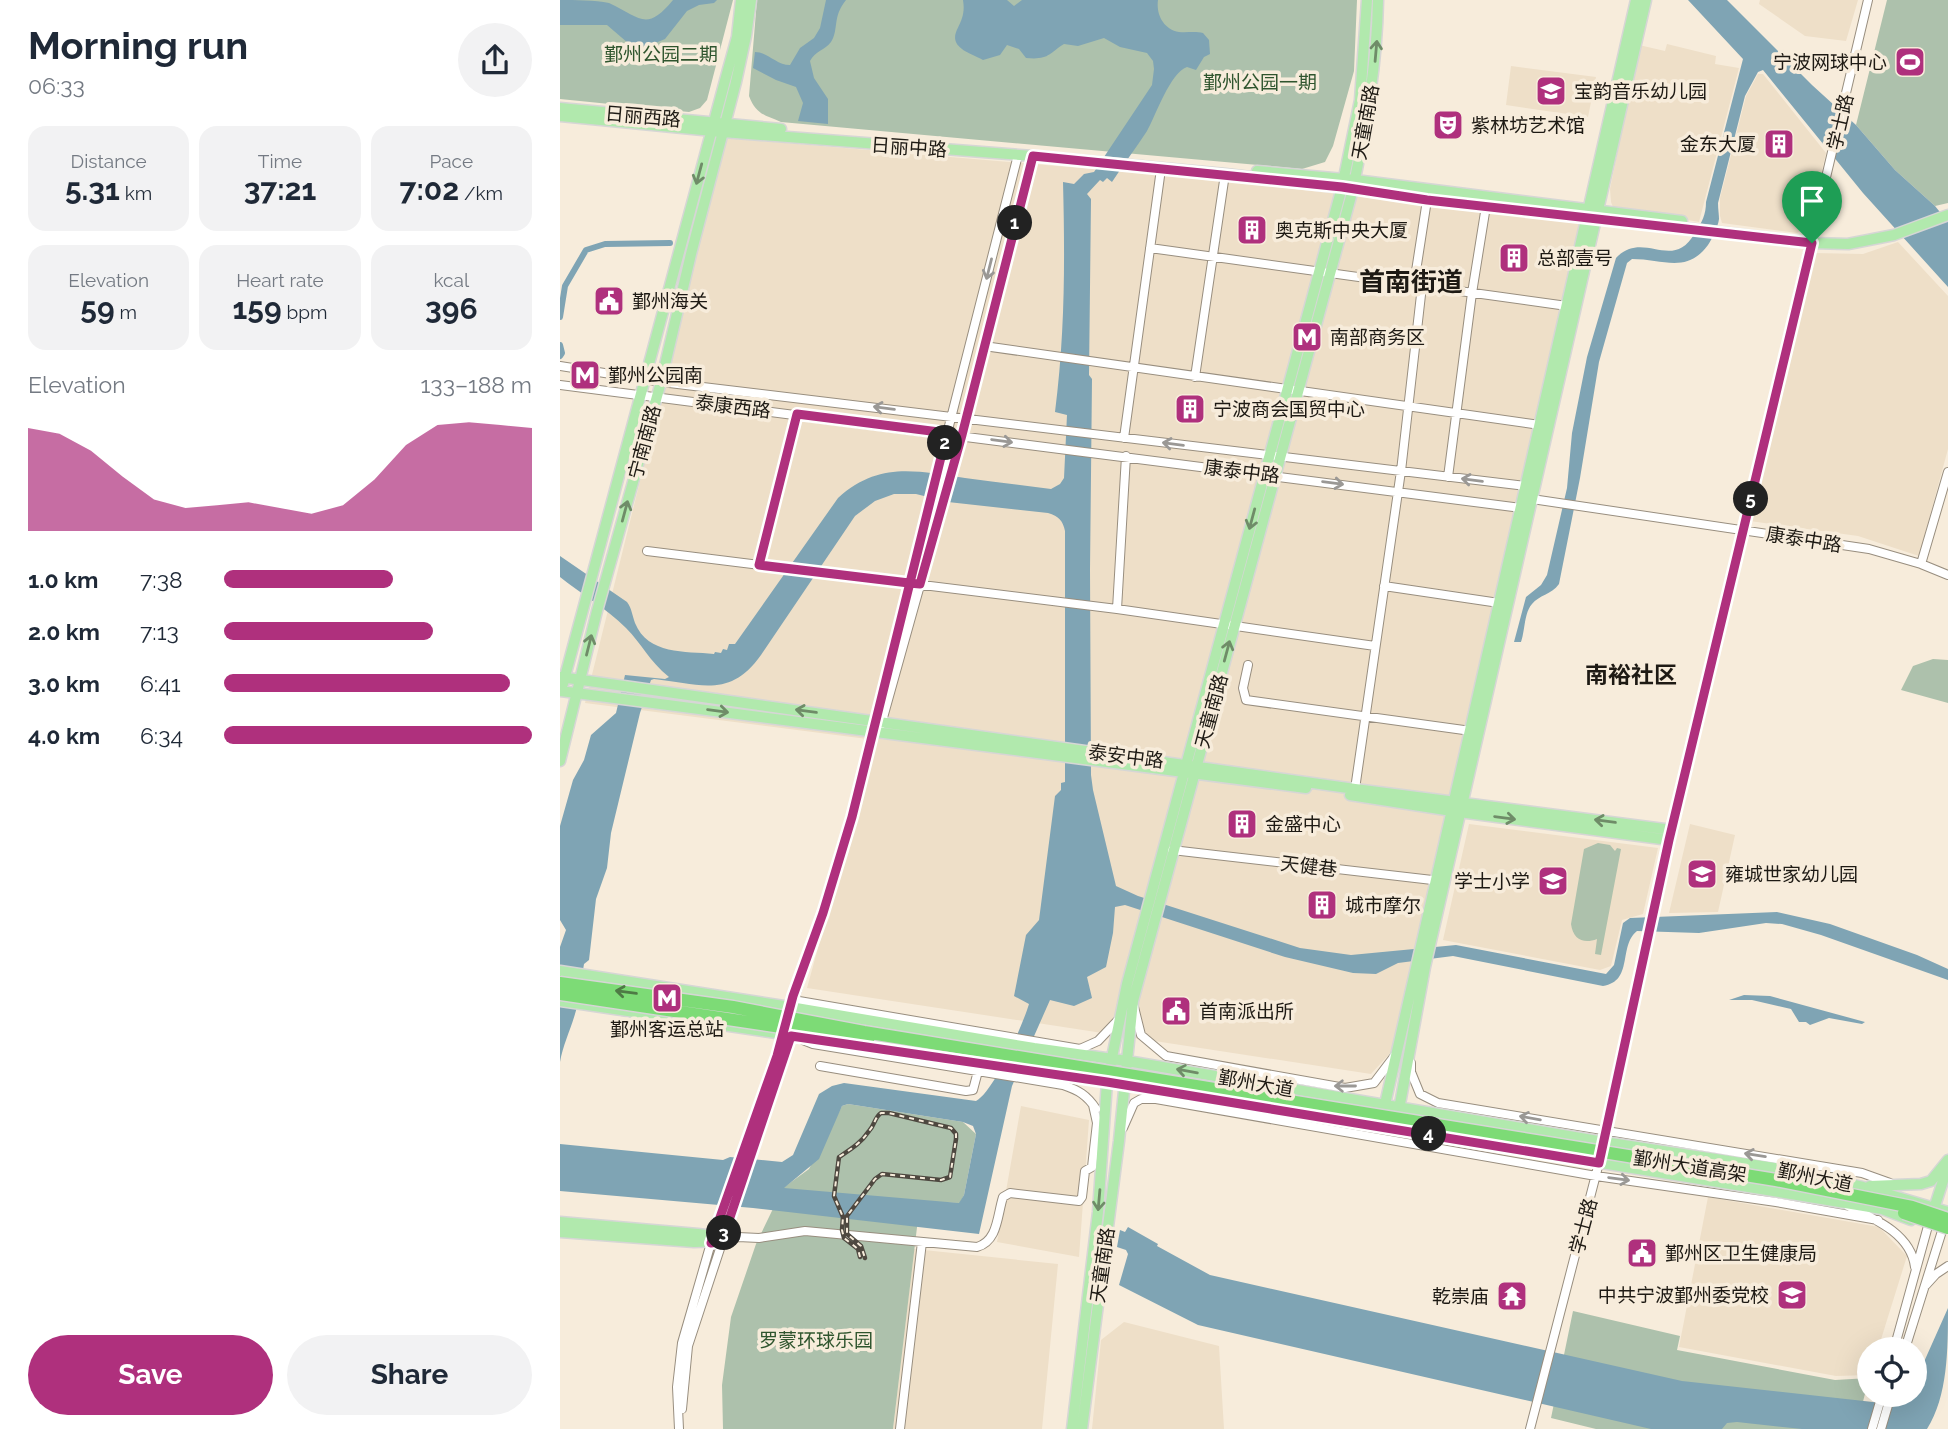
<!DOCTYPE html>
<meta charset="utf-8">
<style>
body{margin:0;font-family:Raleway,"Noto Sans SC",sans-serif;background:#f2f2f3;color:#1f2937;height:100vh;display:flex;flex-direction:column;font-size:26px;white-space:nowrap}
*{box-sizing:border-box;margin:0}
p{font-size:23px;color:#747a83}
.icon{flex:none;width:38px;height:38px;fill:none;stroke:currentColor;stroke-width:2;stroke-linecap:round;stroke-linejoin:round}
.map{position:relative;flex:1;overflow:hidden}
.details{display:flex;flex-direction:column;background:#fff;width:560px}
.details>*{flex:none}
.fabs{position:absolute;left:1297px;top:1337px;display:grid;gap:14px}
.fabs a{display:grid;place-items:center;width:70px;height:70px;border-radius:50%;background:#fff;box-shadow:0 7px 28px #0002;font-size:35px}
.pin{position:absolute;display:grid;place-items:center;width:60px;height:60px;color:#fff;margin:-72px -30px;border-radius:50% 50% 50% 0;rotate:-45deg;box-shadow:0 0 7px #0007}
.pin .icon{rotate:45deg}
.km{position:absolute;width:35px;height:35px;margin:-18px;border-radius:50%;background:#222;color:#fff;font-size:19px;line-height:35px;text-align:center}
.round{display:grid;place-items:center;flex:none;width:74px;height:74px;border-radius:37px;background:#f2f2f3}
.overview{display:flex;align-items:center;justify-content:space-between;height:119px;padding:0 28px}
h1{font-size:38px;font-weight:700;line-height:52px}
.stats{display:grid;grid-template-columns:repeat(3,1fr);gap:10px;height:119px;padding:7px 28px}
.stats div{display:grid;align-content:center;border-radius:18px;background:#f2f2f3;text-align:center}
.stats b{font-size:30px;font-weight:700}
.stats small{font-size:19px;font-weight:400}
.stats p{font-size:19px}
.chart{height:196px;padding:14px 28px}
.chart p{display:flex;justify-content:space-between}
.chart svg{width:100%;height:126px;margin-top:7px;fill:#af307d;opacity:.7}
.action{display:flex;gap:14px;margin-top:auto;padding:14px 28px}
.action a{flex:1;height:80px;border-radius:42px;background:#af307d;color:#fff;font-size:28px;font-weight:700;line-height:80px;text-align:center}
.action a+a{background:#f2f2f3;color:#1f2937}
ul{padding:0 28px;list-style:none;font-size:23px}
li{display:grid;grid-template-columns:112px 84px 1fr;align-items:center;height:52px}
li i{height:18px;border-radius:9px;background:#af307d}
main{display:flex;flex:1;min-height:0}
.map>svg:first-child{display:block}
.built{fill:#eedfc8}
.green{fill:#adc1ac}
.water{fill:#7fa4b4;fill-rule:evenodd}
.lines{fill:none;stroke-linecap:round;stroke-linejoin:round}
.canal{stroke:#7fa4b4;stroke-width:6}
.minor-casing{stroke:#988e7f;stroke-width:10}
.major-casing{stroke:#d6d6d5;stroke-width:13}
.minor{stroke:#fff;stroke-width:8}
.major{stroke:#b1e9ad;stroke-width:10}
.rail-casing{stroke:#4e4840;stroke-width:4.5}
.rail{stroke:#f7ecdb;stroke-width:2;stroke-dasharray:5;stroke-linecap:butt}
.highway-bridge-casing{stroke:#d6d6d5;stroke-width:15;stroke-linecap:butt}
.highway-bridge{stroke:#7ddb76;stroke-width:12}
.oneway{stroke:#6f8c68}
.oneway2{stroke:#9a9895}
.oneway3{stroke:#4e7a45}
.route-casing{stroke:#fff;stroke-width:14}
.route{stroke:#af307d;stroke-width:9}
.labels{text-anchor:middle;stroke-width:7;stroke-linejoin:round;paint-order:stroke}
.park-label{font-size:19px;fill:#2f552e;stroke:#f7ecdb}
.poi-label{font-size:19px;fill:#1e1a14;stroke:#f7ecdb;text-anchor:start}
.street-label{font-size:19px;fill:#1e1a14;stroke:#f7ecdb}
.quarter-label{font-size:23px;font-weight:bold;fill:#1e1a14;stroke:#f7ecdb}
.district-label{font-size:26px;font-weight:bold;fill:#1e1a14;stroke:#f7ecdb}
</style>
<main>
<section class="details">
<div class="overview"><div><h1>Morning run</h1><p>06:33</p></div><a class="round"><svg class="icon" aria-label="share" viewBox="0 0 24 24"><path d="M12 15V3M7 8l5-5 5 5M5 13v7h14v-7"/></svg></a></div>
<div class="stats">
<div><p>Distance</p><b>5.31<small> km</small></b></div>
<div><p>Time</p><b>37:21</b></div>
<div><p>Pace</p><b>7:02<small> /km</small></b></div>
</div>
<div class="stats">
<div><p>Elevation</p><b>59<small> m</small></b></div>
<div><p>Heart rate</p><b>159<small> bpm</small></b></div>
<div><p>kcal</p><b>396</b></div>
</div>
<div class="chart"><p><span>Elevation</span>133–188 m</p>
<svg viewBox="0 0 160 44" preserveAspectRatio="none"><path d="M0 44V8L10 10L20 16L30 25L40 33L50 36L60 35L70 34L80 36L90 38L100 35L110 26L120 14L130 7L140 6L150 7L160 8V44z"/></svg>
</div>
<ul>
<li><b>1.0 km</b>7:38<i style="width:55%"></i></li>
<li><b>2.0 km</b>7:13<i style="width:68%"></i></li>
<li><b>3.0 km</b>6:41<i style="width:93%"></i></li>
<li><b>4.0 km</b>6:34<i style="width:100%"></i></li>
</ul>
<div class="action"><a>Save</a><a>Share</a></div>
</section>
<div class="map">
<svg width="1388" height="1429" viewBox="0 0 1388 1429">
<rect width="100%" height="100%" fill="#f7ecdb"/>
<path class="built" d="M1200 0H1298L1286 41 1245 36 1199 4Z
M1107 44 1156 56 1155 64 1179 68 1139 222 1053 207 1051 202 1050 189 1079 45 1105 51Z
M951 66 1036 77 1028 117 946 105Z
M1198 74H1203L1266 153 1250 221 1245 229 1237 233 1162 223 1160 216V198L1186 96Z
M165 138 651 179 1021 223 832 1051 811 1074 247 988 315 740 25 703Z
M1338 242 1388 296V449L1359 556 1298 536 1190 521 1254 253 1303 254Z
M909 824 1098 848 1083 914 1062 920 1051 966 1040 970 883 940Z
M1130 824 1175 835 1158 912 1109 913Z
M461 1106 529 1120 519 1257 437 1242Z
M1148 1197 1319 1227 1347 1256 1318 1349H1309V1375L1276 1376 1119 1347Z
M354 1249 498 1264 482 1429H333Z
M564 1322 659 1346 664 1429H532L541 1340Z"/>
<path class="green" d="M0 0H173L147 100 140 108 129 112 0 99Z
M197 0H797L794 71 773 146 765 162 742 169 221 122C204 115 196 114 189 96Z
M1327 0H1388V203L1375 206 1335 170 1296 125Z
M1373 659 1388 660V703L1341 690 1353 666Z
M1038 843 1050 845 1055 851 1057 848 1061 849 1041 955 1035 954 1037 939C1024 944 1013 940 1011 924L1024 849Z
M288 1104 403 1122 416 1134 404 1195 400 1203 360 1202 333 1429H163L162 1385 171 1317 196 1244 223 1188 249 1169 282 1106Z
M1013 1311 1120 1336 1117 1350 1275 1380 1309 1378 1296 1429H1036L991 1418Z"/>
<path class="water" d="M0 0C15 0 35 0 49 3 80 17 86 33 113 0H157L154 3 139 5 127 11 105 39 86 47 68 43 47 25H0Z
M266 0H286C272 17 279 30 271 42 265 50 255 51 250 61L254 78 268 99V124L238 121 243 103 236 87 216 80 193 68 195 52C208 52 216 65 230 65L240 48 254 38 260 28Z
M403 0H447L454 6 462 0H598C596 14 603 29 619 32 626 33 635 31 643 33L649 40 650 54 644 57 636 70 627 67C610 73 596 115 587 131 576 148 563 165 552 182L547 178 543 182 540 180 527 194 531 199 529 375 532 379 530 570 531 775 533 790 556 886 578 896 740 948 791 955 896 945 1046 974 1054 965 1063 923 1070 918 1217 912 1270 924 1357 955 1388 969V980L1261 935 1222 924 1206 923 1139 933 1077 931C1058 946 1074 981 1043 986L893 956 838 963 816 974 793 973 725 957 565 905 555 907 553 933 546 967 527 977 532 998 514 1006 490 1000 452 1086 419 1234 193 1208 0 1191V1144L163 1160 170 1157 222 1162 233 1155 259 1094 272 1086 284 1083 416 1101C434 1092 463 1024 469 1004L454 996 466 935 479 920 495 796 501 790V783L505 782V531C503 521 499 516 488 513L388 502 356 494H334L315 501 295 516 201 655C170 699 140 684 94 679L91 680 80 713 51 833 47 868 36 899 29 960 24 964C21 980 20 999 15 1014 10 1031 3 1045 0 1062V947L6 930 0 920V826L13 780 24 760 31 735 56 713 65 675 105 679 109 677C89 661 82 644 66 628 46 608 21 594 0 577V556L67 602C72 609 72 615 75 623 88 655 125 651 154 654L155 652 161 653 163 649 167 650 169 644H175L278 498C319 461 356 471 405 478 434 482 462 485 491 489L500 484 504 478 507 415 495 412C505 334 505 261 503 182L514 184 524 174 534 172 592 85 594 69 593 61 587 53 560 47 544 38 518 46 504 44C488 54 489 60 466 58L459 49 447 45 440 55 423 60C418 57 405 52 402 49 388 38 399 29 402 18 404 12 404 6 403 0ZM288 1104 403 1122 413 1126 416 1134 404 1195 399 1203 224 1188 259 1159 282 1106Z
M1128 0H1167L1252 85 1296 125 1335 170 1375 206 1388 222V287L1303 193 1203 70 1198 72 1185 96 1158 203C1158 209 1159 215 1159 219 1158 227 1152 239 1148 245 1127 274 1103 259 1072 259L1067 263 1039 362 1020 478 999 584C991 595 979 595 972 604 964 613 965 631 961 642H954L966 597 981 585 987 575 1007 488 1012 433 1027 357 1056 258C1084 229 1112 273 1135 233 1142 222 1146 215 1146 202L1183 59Z
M1184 995 1210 996 1305 1022 1302 1024 1269 1018 1250 1025 1246 1022H1239L1231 1009 1192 1000H1169Z
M568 1227 598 1244 597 1246 650 1275 1122 1381 1340 1405 1345 1403 1349 1395H1354L1355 1382 1388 1308C1388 1349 1388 1396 1367 1429H1242L1177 1422 1167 1423 1162 1429H1091L638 1325 559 1285 568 1254 566 1250 557 1247 560 1230 565 1232Z"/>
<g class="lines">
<path class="canal" d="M0 317 5 286 26 250 45 244 110 243
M0 345 2 353 0 356"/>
<g class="minor-casing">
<path id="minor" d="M590 248 1007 306
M854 284 867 200
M424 346 980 425
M0 366 101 382 966 486 968 490
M635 377 665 174
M0 385 961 508 972 499 1309 549 1361 564 1388 575
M564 438 601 169
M888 477 912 293 926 206
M87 551 557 609 815 646
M1361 564 1388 472
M199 565 237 414
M824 586 939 603
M557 609 566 456
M688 665 683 688 686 700 911 731
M321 725 402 435 473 156
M795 789 841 471 862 286
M612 850 881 881
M239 1001 520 1049 538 1041 559 1019
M574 1007 581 1035 606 1056 785 1088 814 1083 836 1054
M230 1011 263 913 292 817 349 583 458 155
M243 1040 253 1044 503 1085C518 1090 527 1095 536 1109
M851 1063V1072L860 1094 878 1103 1302 1173 1330 1183
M260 1066 406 1091 413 1090 418 1071
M563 1128 574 1103 581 1099H596L1036 1176 1216 1202 1318 1220
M1043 1146 1109 840 1308 0
M1288 1206C1315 1219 1351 1234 1355 1267
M162 1241 178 1237 199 1238 245 1231 417 1247C438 1241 437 1216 443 1197L450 1193 519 1201 522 1197 525 1171 532 1167 537 1123 533 1105
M1366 1285 1376 1274 1388 1266
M1334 1349 1368 1226
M1345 1349 1382 1231
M122 1409 128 1346 231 1033
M119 1429 117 1387 122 1343 153 1236 225 1030
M340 1429 362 1242
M970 1429 1040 1159
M1312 1429 1322 1395
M1321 1429 1331 1395"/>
</g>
<g class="major-casing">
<path id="major" d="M0 108 221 129
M0 116 163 132 473 156 665 174 1252 243 1288 244 1334 235 1388 215
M697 171 795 180 1122 221
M0 677 795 789 1112 830
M3 684 166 77 177 37 181 0
M0 691 746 788
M0 761 37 611 101 382 131 254 176 82 186 36 191 0
M790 795 892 811 1109 840
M0 971 230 1007 474 1048 567 1061 1044 1142 1228 1170 1303 1187 1388 1212
M0 1001 547 1082 1322 1209 1351 1220
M823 1113 1076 0
M838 1115 865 967 1086 0
M1310 1186 1361 1184 1371 1181 1388 1160
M1373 1212 1388 1165
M0 1222 138 1234 153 1236 162 1241
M0 1232 134 1242 161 1241
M512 1429 538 1212 547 1082 567 984 782 187 800 100 807 0
M522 1429 559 1141 573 1001 793 189C806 125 817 66 818 0"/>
</g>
<use href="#minor" class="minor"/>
<use href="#major" class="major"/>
<g class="rail-casing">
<path id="rail" d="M300 1257 298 1249 284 1238 282 1230 283 1217 274 1196 279 1157C291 1149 301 1143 309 1131 315 1125 314 1118 321 1113H329L391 1128 396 1134V1139L390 1177 381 1180 322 1174 315 1179 287 1216V1234L301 1246 305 1258"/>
</g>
<use href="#rail" class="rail"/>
<g class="highway-bridge-casing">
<path id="highway-bridge" d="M0 983 173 1007 304 1032 1216 1180 1352 1207 1388 1219
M0 994 308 1040
M1344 1213 1388 1228"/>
</g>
<use href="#highway-bridge" class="highway-bridge"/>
</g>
<defs><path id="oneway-shaft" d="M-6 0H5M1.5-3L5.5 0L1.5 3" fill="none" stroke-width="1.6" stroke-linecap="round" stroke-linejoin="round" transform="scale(1.75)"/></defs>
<g class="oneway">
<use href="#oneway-shaft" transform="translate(816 51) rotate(-85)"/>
<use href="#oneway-shaft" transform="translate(139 174) rotate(105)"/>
<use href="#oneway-shaft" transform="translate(65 511) rotate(-75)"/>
<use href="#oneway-shaft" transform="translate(692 519) rotate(105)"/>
<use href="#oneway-shaft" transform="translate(29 645) rotate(-76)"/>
<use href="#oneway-shaft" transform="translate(667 651) rotate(-75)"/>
<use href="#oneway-shaft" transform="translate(158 711) rotate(7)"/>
<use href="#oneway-shaft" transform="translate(246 711) rotate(-172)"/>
<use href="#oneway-shaft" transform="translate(945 818) rotate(8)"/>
<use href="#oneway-shaft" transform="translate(1045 821) rotate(-172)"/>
<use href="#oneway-shaft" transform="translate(627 1071) rotate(-170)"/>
<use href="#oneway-shaft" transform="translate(539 1200) rotate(95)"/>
</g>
<g class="oneway2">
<use href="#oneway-shaft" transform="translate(429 269) rotate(104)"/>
<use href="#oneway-shaft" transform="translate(324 408) rotate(-173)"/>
<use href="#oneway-shaft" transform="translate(442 441) rotate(8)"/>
<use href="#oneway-shaft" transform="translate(613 444) rotate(-173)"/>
<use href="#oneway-shaft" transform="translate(912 480) rotate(-173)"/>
<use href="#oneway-shaft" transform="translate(773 483) rotate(7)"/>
<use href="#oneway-shaft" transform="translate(785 1086) rotate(-180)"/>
<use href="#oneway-shaft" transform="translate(970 1118) rotate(-170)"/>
<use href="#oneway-shaft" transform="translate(1195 1155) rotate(-171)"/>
<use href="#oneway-shaft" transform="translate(1059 1179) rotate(8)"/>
</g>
<use class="oneway3" href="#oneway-shaft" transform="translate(66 992) rotate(-172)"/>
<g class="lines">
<g class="route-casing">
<path id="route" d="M1252 243 867 200 782 187 473 156 402 435 360 584 349 583 199 565 237 414 387 433 292 817 263 913 233 996 217 1056 151 1243 162 1241 231 1036 547 1082 1039 1163 1109 840 1252 243"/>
</g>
<use href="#route" class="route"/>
</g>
<defs>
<g id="stadium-square" transform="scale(1.575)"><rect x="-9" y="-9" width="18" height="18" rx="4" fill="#af307d" stroke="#f7ecdb"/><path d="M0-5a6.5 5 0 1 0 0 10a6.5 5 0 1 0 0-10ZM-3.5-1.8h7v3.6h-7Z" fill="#fff"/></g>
<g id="school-square" transform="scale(1.575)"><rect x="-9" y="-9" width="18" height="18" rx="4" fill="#af307d" stroke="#f7ecdb"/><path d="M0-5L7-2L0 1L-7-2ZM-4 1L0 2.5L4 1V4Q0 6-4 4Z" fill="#fff"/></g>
<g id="theatre-square" transform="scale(1.575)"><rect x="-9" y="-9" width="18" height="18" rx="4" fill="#af307d" stroke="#f7ecdb"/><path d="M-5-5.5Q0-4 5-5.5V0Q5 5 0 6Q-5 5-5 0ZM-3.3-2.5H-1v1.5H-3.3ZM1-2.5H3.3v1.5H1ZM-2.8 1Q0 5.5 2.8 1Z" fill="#fff"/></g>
<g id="building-square" transform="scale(1.575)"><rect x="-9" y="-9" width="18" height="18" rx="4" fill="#af307d" stroke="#f7ecdb"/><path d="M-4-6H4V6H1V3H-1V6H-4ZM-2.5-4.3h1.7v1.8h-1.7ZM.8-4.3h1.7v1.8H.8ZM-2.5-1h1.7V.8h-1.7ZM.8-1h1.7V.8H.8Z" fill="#fff"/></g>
<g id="civic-square" transform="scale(1.575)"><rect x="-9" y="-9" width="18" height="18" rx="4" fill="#af307d" stroke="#f7ecdb"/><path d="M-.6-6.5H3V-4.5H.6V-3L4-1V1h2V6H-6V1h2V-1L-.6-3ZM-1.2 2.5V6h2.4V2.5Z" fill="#fff"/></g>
<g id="metro-square" transform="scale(1.575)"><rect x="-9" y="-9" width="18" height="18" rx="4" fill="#af307d" stroke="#f7ecdb"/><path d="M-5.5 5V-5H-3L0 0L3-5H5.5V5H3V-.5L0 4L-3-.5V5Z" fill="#fff"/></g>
<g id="university-square" transform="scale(1.575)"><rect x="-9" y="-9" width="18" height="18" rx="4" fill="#af307d" stroke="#f7ecdb"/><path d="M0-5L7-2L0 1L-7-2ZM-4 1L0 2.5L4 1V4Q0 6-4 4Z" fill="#fff"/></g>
<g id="temple-square" transform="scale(1.575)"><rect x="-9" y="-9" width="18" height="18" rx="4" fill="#af307d" stroke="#f7ecdb"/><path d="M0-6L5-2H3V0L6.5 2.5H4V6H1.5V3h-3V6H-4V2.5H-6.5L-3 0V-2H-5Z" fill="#fff"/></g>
</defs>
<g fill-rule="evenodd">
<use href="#stadium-square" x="1350" y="62"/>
<use href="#school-square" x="991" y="91"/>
<use href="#theatre-square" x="888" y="125"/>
<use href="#building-square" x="1219" y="144"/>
<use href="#building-square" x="692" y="230"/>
<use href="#building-square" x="954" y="258"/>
<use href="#civic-square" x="49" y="301"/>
<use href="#metro-square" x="747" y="337"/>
<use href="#metro-square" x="25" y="375"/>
<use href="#building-square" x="630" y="409"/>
<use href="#building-square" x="682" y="824"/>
<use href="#school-square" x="1142" y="874"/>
<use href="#school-square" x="993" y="881"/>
<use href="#building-square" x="762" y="905"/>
<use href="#metro-square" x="107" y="998"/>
<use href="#civic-square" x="616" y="1011"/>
<use href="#civic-square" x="1082" y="1253"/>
<use href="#university-square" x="1232" y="1295"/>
<use href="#temple-square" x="952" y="1296"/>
</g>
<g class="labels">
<g class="park-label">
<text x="101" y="61">鄞州公园二期</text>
<text x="700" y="89">鄞州公园一期</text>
<text x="256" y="1347">罗蒙环球乐园</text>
</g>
<g class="poi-label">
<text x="1327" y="69" text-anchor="end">宁波网球中心</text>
<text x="1014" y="98">宝韵音乐幼儿园</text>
<text x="911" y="132">紫林坊艺术馆</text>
<text x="1196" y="151" text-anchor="end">金东大厦</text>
<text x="715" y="237">奥克斯中央大厦</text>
<text x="977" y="265">总部壹号</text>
<text x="72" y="308">鄞州海关</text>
<text x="770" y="344">南部商务区</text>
<text x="48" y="382">鄞州公园南</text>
<text x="653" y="416">宁波商会国贸中心</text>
<text x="705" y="831">金盛中心</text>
<text x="1165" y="881">雍城世家幼儿园</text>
<text x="970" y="888" text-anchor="end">学士小学</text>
<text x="785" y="912">城市摩尔</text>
<text x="639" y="1018">首南派出所</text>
<text x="107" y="1036" text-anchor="middle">鄞州客运总站</text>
<text x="1105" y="1260">鄞州区卫生健康局</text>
<text x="1209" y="1302" text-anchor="end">中共宁波鄞州委党校</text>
<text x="929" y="1303" text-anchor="end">乾崇庙</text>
</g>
<g class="street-label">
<text transform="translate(83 116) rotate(5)" y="7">日丽西路</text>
<text transform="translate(805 122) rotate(-80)" y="7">天童南路</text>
<text transform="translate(1280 122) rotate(-77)" y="7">学士路</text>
<text transform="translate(349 147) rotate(4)" y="7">日丽中路</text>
<text transform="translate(173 406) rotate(7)" y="7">泰康西路</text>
<text transform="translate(84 442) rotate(-75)" y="7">宁南南路</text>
<text transform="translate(682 471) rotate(7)" y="7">康泰中路</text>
<text transform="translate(1244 539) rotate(9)" y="7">康泰中路</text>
<text transform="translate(651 711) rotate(-75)" y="7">天童南路</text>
<text transform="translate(566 756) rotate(7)" y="7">泰安中路</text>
<text transform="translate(749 866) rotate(7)" y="7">天健巷</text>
<text transform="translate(696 1083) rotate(10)" y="7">鄞州大道</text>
<text transform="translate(1130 1166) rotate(9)" y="7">鄞州大道高架</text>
<text transform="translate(1255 1177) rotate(12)" y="7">鄞州大道</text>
<text transform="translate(1023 1226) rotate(-75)" y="7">学士路</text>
<text transform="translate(542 1265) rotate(-82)" y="7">天童南路</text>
</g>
<g class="quarter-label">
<text x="1071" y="683">南裕社区</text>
</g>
<g class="district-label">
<text x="851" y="291">首南街道</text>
</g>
</g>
</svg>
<div class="fabs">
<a><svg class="icon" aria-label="locate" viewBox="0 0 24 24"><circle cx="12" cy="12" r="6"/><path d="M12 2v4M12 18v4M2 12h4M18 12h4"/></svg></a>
</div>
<div class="pin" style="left:1252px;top:243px;background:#1e9e55"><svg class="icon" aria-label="arrive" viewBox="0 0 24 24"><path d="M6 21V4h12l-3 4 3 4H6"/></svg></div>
<b class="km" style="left:455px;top:223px">1</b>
<b class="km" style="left:385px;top:443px">2</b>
<b class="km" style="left:164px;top:1233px">3</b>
<b class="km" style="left:869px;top:1134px">4</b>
<b class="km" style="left:1191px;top:499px">5</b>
</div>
</main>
